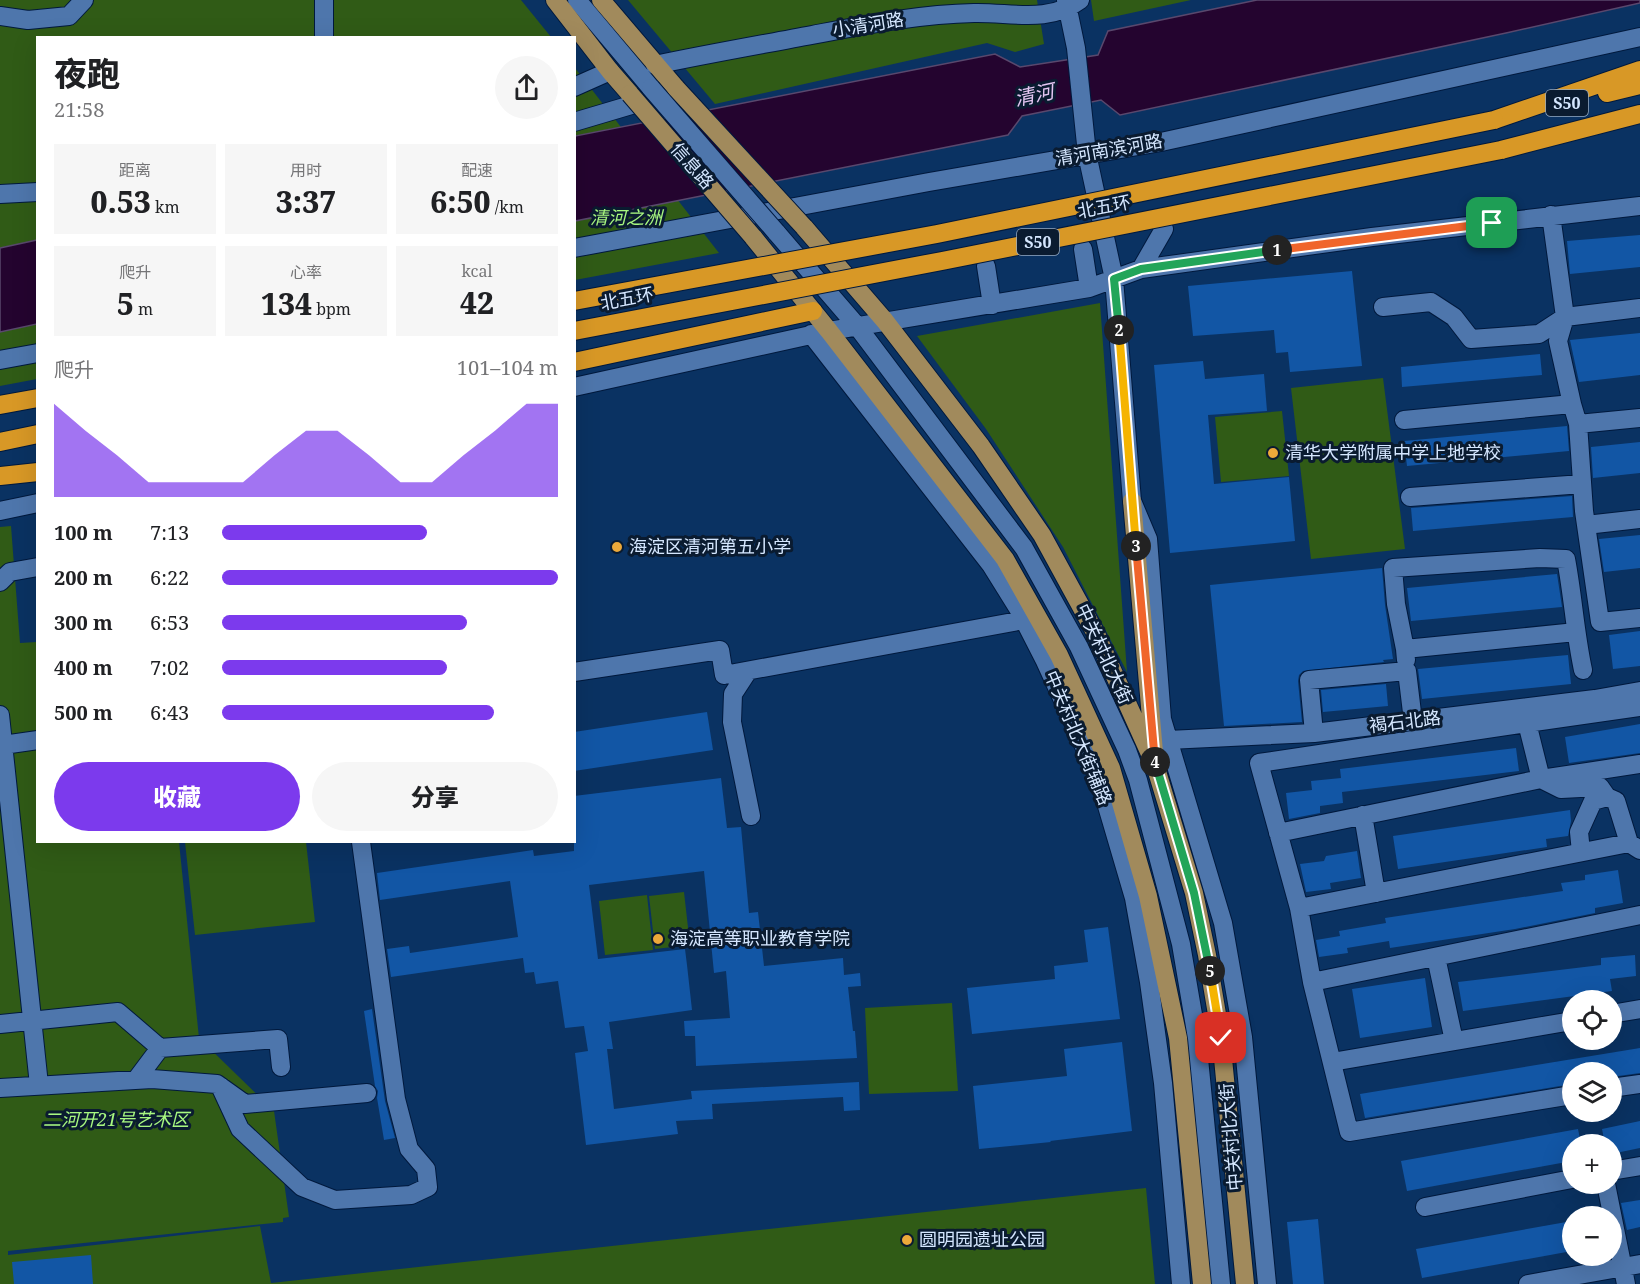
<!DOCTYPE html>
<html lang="zh">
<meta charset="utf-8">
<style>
body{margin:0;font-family:"Noto Serif","Noto Sans SC",serif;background:#f6f6f6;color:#202124;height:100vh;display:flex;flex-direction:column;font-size:22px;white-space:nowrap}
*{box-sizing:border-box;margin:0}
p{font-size:20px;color:#757577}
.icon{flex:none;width:33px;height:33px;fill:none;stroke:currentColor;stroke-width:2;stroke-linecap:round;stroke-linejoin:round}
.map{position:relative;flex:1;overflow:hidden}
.sheet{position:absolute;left:36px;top:36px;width:540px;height:807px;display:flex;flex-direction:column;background:#fff;border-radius:0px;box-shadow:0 6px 24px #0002}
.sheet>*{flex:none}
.fabs{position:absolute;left:1562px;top:990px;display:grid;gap:12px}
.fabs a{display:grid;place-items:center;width:60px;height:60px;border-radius:50%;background:#fff;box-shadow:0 6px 24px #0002;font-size:30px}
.pin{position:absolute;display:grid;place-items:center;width:51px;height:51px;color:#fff;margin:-26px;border-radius:12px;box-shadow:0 3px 9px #0006}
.km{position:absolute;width:30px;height:30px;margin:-15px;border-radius:50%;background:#222;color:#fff;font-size:16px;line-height:30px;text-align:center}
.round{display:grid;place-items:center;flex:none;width:63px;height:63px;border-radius:32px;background:#f6f6f6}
.head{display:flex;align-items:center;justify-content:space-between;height:102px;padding:0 18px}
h1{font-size:33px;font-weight:800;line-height:45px}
.metrics{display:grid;grid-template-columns:repeat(3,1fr);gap:9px;height:102px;padding:6px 18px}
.metrics div{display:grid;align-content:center;border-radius:0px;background:#f6f6f6;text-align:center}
.metrics b{font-size:30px;font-weight:800}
.metrics small{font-size:16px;font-weight:400}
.metrics p{font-size:16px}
.chart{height:168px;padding:12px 18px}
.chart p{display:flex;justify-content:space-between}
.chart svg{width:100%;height:108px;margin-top:6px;fill:#7c3aed;opacity:.7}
.cta{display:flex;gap:12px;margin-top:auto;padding:12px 18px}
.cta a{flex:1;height:69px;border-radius:36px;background:#7c3aed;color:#fff;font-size:24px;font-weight:800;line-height:69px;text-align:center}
.cta a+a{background:#f6f6f6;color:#202124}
ul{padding:0 18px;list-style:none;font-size:20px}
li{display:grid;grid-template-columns:96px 72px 1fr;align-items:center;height:45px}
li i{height:15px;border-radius:8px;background:#7c3aed}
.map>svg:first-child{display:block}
.green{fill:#305b16}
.water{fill:#24042f;stroke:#59486d;stroke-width:1.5}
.building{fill:#1256a5}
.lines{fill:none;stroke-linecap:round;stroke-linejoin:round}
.minor-casing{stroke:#00193d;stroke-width:20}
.major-casing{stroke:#00193d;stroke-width:20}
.highway-casing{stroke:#00193d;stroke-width:20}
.minor{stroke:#4e76ac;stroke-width:18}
.major{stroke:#a18a5c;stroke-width:18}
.highway{stroke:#d89826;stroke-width:18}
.minor-bridge-casing{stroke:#00193d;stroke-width:20;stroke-linecap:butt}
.major-bridge-casing{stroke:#00193d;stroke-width:20;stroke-linecap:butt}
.highway-bridge-casing{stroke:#00193d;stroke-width:20;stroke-linecap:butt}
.minor-bridge{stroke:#4e76ac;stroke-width:18}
.major-bridge{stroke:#a18a5c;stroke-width:18}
.highway-bridge{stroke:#d89826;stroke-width:18}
.split-1-casing{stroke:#fff;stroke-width:12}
.split-2-casing{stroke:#fff;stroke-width:12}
.split-3-casing{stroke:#fff;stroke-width:12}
.split-4-casing{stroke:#fff;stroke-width:12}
.split-5-casing{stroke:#fff;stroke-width:12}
.split-6-casing{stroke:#fff;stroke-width:12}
.split-1{stroke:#f0652b;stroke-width:8}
.split-2{stroke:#22a559;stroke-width:8}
.split-3{stroke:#f5b400;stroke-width:8}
.split-4{stroke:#f0652b;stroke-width:8}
.split-5{stroke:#22a559;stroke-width:8}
.split-6{stroke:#f5b400;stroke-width:8}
.poi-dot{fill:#eca93a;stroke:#0a1b30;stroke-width:2}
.labels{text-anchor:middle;stroke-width:6;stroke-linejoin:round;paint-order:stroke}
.shield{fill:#0a1b30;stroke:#98aac1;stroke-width:1.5}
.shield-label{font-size:16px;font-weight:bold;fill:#d5e7ff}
.street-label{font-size:18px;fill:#d5e7ff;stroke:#0a1b30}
.park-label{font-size:18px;font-style:italic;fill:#a8f880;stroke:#0a1b30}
.poi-label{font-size:18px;fill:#d5e7ff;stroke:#0a1b30;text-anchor:start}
.water-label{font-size:20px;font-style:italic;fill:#e5c6f2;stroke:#0a1b30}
</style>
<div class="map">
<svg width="1640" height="1284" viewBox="0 0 1640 1284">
<rect width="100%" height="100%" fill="#0a3262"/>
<path class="green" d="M0 0H521L551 37 38 38 37 379 0 386Z
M628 0H1037L1044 44 1015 52 987 43 715 104Z
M1091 0H1191L1094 21Z
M575 68 719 253 575 280Z
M1100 303 1127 672 1063 547 986 429 917 336Z
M1383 378 1405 549 1311 559 1291 388Z
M1282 411 1289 476 1221 482 1215 417Z
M11 526 20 643 37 642 38 842H179L199 1038 274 1111 289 1217 283 1218V1222L8 1251V1255L260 1226 271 1283 1146 1188 1155 1284H0V527Z
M185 842H306L315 922 195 935Z
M684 892 690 945 655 949 649 896Z
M647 895 653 950 605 955 599 901Z
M952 1003 958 1091 869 1094 865 1008Z"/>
<path class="water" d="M1257 0H1640V3L1506 33 1120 115 1101 100 1022 116 1008 135 575 221V136L995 54 1020 67 1098 55 1108 31Z
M37 240V324L0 332V248Z"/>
<path class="building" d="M1640 235V267L1570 274 1567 241Z
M1352 271 1362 366 1290 372 1288 352 1276 353 1274 330 1193 336 1188 286Z
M1640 333V375L1579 382 1570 340Z
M1540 354 1542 375 1402 387 1401 367Z
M1203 361 1205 379 1264 374 1267 411 1208 415 1214 484 1289 477 1295 541 1170 553 1154 365Z
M1567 426 1569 451 1407 466 1404 441Z
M1640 442V473L1593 478 1591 447Z
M1572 496 1573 517 1413 531 1411 508Z
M1640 535V568L1604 572 1599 539Z
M1382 568 1385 605 1393 659 1383 660 1384 662 1303 671 1299 675 1298 681 1302 722 1224 726 1210 585Z
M1557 574 1562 607 1411 621 1407 588Z
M1640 631V666L1613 669 1609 635Z
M1568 655 1571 684 1422 699 1418 669Z
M1386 684 1388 706 1323 712 1321 690Z
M707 712 713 750 574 771V732Z
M1640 724V753L1569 763 1565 737Z
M1516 748 1519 771 1342 792 1343 803 1320 806V813L1289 819 1286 793 1312 790 1311 781 1341 778 1340 769Z
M721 778 727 828 741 827 749 913 758 912 764 966 843 958 844 975 860 973 861 986 848 987 853 1031H855L857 1058 696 1066 695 1036H685L684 1021 730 1018 726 971 714 973 704 871 589 885 598 959 685 949 687 965 692 1010 609 1022 613 1049H607L614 1109 692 1099 691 1091 859 1082 860 1110 844 1111 843 1097 712 1104 713 1119 676 1121 678 1134 586 1145 575 1053 588 1051 584 1026 565 1028 558 981 536 984 534 972 525 973 523 958 391 977 387 949 409 946 410 953 518 937 510 881 380 900 377 873 533 850 534 856 574 851V796Z
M1570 810 1571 821 1568 836 1546 839 1547 847 1398 869 1393 836Z
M1357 851 1361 878 1330 883 1331 889 1306 892 1300 864 1324 861 1326 856Z
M1618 870 1623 903 1595 908V913L1515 929 1390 948 1389 941 1347 948 1348 953 1319 957 1316 940 1340 936 1339 931 1386 923 1385 918 1563 891 1561 883 1585 880V875Z
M1108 927 1120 1019 972 1034 967 988 1055 979 1054 966 1088 962 1084 930Z
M1635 955 1636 976 1610 979 1612 991 1463 1011 1458 982 1601 965V958Z
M1425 978 1432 1027 1360 1038 1352 989Z
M372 1009 385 1101 395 1138 384 1140 377 1098 378 1091 375 1086 364 1011Z
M1122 1042 1132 1131 1050 1141 1051 1142 979 1149 973 1086 1067 1076 1064 1049Z
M1640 1048V1073L1611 1077V1072H1572V1084L1365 1118 1360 1094Z
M1640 1121V1148L1611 1154V1144H1605L1602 1129Z
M1578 1129 1581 1144H1572V1161L1407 1191 1401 1161Z
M1640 1200V1227L1627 1230 1621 1203Z
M1318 1219 1324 1284H1293L1287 1222Z
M1572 1221V1251L1422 1278 1416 1249Z
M91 1255 93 1284H14L12 1262Z"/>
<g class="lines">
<g class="minor-casing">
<path id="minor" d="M324 0V38
M577 0 651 88
M1066 0 1076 48 1087 154 1114 279 1132 501 1148 539 1162 719 1223 923 1243 1037 1267 1284
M0 16 28 20 69 16 84 0
M655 65C707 54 759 45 812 35 865 25 920 14 974 13 1011 12 1048 24 1080 0
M574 87 610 71
M574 122 638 103
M0 194 38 192
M1551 215 1565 317 1558 341 1572 404
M776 232 857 326 1024 548 1079 647 1127 750 1138 780 1181 944 1197 1038 1221 1284
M574 248 929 182 1161 142 1640 37
M1083 249 1089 288
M986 266 992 305
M1141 269 1164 229
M1383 307 1431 302 1454 317 1471 339 1539 334 1565 317 1640 308
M811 334 991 565 1019 610 1045 661 1099 779 1134 898 1149 982 1163 1083 1181 1284
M0 360 38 353
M574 387 829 331 1089 288 1141 269 1372 237 1640 206
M1404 420 1572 404 1578 424 1584 511 1600 622 1640 618
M1578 424 1640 418
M1410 497 1582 484
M0 511 38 503
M1586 525 1640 519
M0 582 10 572 38 567
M1405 649 1396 604 1393 568 1540 558 1566 559C1573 596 1575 633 1583 670
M1406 660 1405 649 1576 632
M748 671 733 694 732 722 751 816
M574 672 720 650 724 675 1024 620
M0 715 39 1085
M1527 723 1640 707
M1314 733 1309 680 1407 671 1413 721
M1168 740 1314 733 1595 699 1640 691
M3 745 38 740
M1541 779 1561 789 1600 787 1607 797 1593 801 1579 832 1581 852
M1541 779 1640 764
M1607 797 1616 801 1629 843 1640 850
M1363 815 1376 893
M1278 833 1541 779 1527 723 1259 763 1299 908 1312 982 1349 1132 1572 1095
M1299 908 1629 843
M1436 957 1454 1041
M1312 982 1640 915
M1611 1014 1640 1009
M0 1024 118 1012 160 1048
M1332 1062 1572 1021
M136 1080 160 1048 278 1039 281 1067
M220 1086 240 1129 302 1187 335 1200 411 1195 428 1187 426 1169 409 1149 396 1099 361 842
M0 1088 152 1079 217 1084 245 1104 367 1093
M1611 1088 1640 1084
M1611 1171 1640 1166
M1606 1184 1626 1284
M1425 1207 1572 1179
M1528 1284 1640 1264"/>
</g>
<g class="major-casing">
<path id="major" d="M555 0 610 71 630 94
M601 0 676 88
M804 227 885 321 981 446 1042 535 1096 634 1155 765 1194 893 1207 955 1221 1038 1245 1284
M753 237 829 331 1005 559 1059 655 1111 768 1148 896 1178 1038 1202 1284
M1132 501 1154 752"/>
</g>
<g class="highway-casing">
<path id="highway" d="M1607 93 1640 85
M1494 120 1640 70
M1501 150 1640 114
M574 362 813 311
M0 405 38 398
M0 442 38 434
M0 476 38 472"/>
</g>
<use href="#minor" class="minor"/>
<use href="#major" class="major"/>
<use href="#highway" class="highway"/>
<g class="minor-bridge-casing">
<path id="minor-bridge" d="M651 88 776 232"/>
</g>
<g class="major-bridge-casing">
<path id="major-bridge" d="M676 88 804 227
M630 94 753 237"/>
</g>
<g class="highway-bridge-casing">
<path id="highway-bridge" d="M574 301 937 234 1494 120
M574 331 942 261 1501 150"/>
</g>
<use href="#minor-bridge" class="minor-bridge"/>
<use href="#major-bridge" class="major-bridge"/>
<use href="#highway-bridge" class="highway-bridge"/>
</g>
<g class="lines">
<g class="split-1-casing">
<path id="split-1" d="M1277 250 1492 223"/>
</g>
<g class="split-2-casing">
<path id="split-2" d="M1119 330 1114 279 1141 269 1277 250"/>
</g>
<g class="split-3-casing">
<path id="split-3" d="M1119 330 1136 546"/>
</g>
<g class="split-4-casing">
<path id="split-4" d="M1136 546 1155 762"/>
</g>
<g class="split-5-casing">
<path id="split-5" d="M1155 762 1194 893 1210 971"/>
</g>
<g class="split-6-casing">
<path id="split-6" d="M1210 971 1221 1038"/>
</g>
<use href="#split-1" class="split-1"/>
<use href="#split-2" class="split-2"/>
<use href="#split-3" class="split-3"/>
<use href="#split-4" class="split-4"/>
<use href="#split-5" class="split-5"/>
<use href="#split-6" class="split-6"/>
</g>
<g class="poi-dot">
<circle cx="1273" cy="453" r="6"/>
<circle cx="617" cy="547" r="6"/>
<circle cx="658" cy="939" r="6"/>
<circle cx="907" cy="1240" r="6"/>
</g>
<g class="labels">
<g class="shield">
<rect x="1546" y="90" width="42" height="26" rx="4.5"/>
<rect x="1017" y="229" width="42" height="26" rx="4.5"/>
</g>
<g class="shield-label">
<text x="1567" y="109">S50</text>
<text x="1038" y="248">S50</text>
</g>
<g class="street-label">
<text transform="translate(868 25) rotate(-9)" y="6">小清河路</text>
<text transform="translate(1109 150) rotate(-10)" y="6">清河南滨河路</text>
<text transform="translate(692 166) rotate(49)" y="6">信息路</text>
<text transform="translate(1104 207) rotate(-11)" y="6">北五环</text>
<text transform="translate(627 299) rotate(-11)" y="6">北五环</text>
<text transform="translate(1104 654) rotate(65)" y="6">中关村北大街</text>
<text transform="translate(1405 722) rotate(-7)" y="6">褐石北路</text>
<text transform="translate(1078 738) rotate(67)" y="6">中关村北大街辅路</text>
<text transform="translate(1231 1137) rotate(-95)" y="6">中关村北大街</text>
</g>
<g class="park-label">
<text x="626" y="224">清河之洲</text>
<text x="116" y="1126">二河开21号艺术区</text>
</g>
<g class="poi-label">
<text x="1285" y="459">清华大学附属中学上地学校</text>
<text x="629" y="553">海淀区清河第五小学</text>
<text x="670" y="945">海淀高等职业教育学院</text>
<text x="919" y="1246">圆明园遗址公园</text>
</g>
<g class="water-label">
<text transform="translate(1034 95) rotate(-12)" y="7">清河</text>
</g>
</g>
</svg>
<div class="fabs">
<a><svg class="icon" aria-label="locate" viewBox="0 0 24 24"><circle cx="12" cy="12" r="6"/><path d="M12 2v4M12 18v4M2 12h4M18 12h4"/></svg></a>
<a><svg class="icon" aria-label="layers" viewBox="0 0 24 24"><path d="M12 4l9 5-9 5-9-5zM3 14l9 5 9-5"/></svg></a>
<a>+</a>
<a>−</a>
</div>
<div class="pin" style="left:1492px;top:223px;background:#1e9e55"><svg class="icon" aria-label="arrive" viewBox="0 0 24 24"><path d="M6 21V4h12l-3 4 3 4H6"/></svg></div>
<div class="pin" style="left:1221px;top:1038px;background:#d93025"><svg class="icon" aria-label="check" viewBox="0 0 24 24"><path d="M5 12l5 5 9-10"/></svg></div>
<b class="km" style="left:1277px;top:250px">1</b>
<b class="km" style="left:1119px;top:330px">2</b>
<b class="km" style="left:1136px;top:546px">3</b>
<b class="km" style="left:1155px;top:762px">4</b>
<b class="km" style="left:1210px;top:971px">5</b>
<section class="sheet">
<div class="head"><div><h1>夜跑</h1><p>21:58</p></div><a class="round"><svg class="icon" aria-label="share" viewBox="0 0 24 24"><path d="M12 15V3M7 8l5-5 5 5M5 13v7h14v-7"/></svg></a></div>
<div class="metrics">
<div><p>距离</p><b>0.53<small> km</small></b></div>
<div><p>用时</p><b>3:37</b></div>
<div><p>配速</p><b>6:50<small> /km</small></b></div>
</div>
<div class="metrics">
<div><p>爬升</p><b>5<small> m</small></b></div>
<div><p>心率</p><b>134<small> bpm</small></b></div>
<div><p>kcal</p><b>42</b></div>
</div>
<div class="chart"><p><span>爬升</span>101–104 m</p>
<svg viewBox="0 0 160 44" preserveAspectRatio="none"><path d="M0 44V6L10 17L20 27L30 38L40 38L50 38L60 38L70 27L80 17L90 17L100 27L110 38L120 38L130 27L140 17L150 6L160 6V44z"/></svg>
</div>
<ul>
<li><b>100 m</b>7:13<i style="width:61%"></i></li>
<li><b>200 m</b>6:22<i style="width:100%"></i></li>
<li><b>300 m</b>6:53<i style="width:73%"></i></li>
<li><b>400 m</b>7:02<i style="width:67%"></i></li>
<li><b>500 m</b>6:43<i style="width:81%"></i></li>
</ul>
<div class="cta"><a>收藏</a><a>分享</a></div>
</section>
</div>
